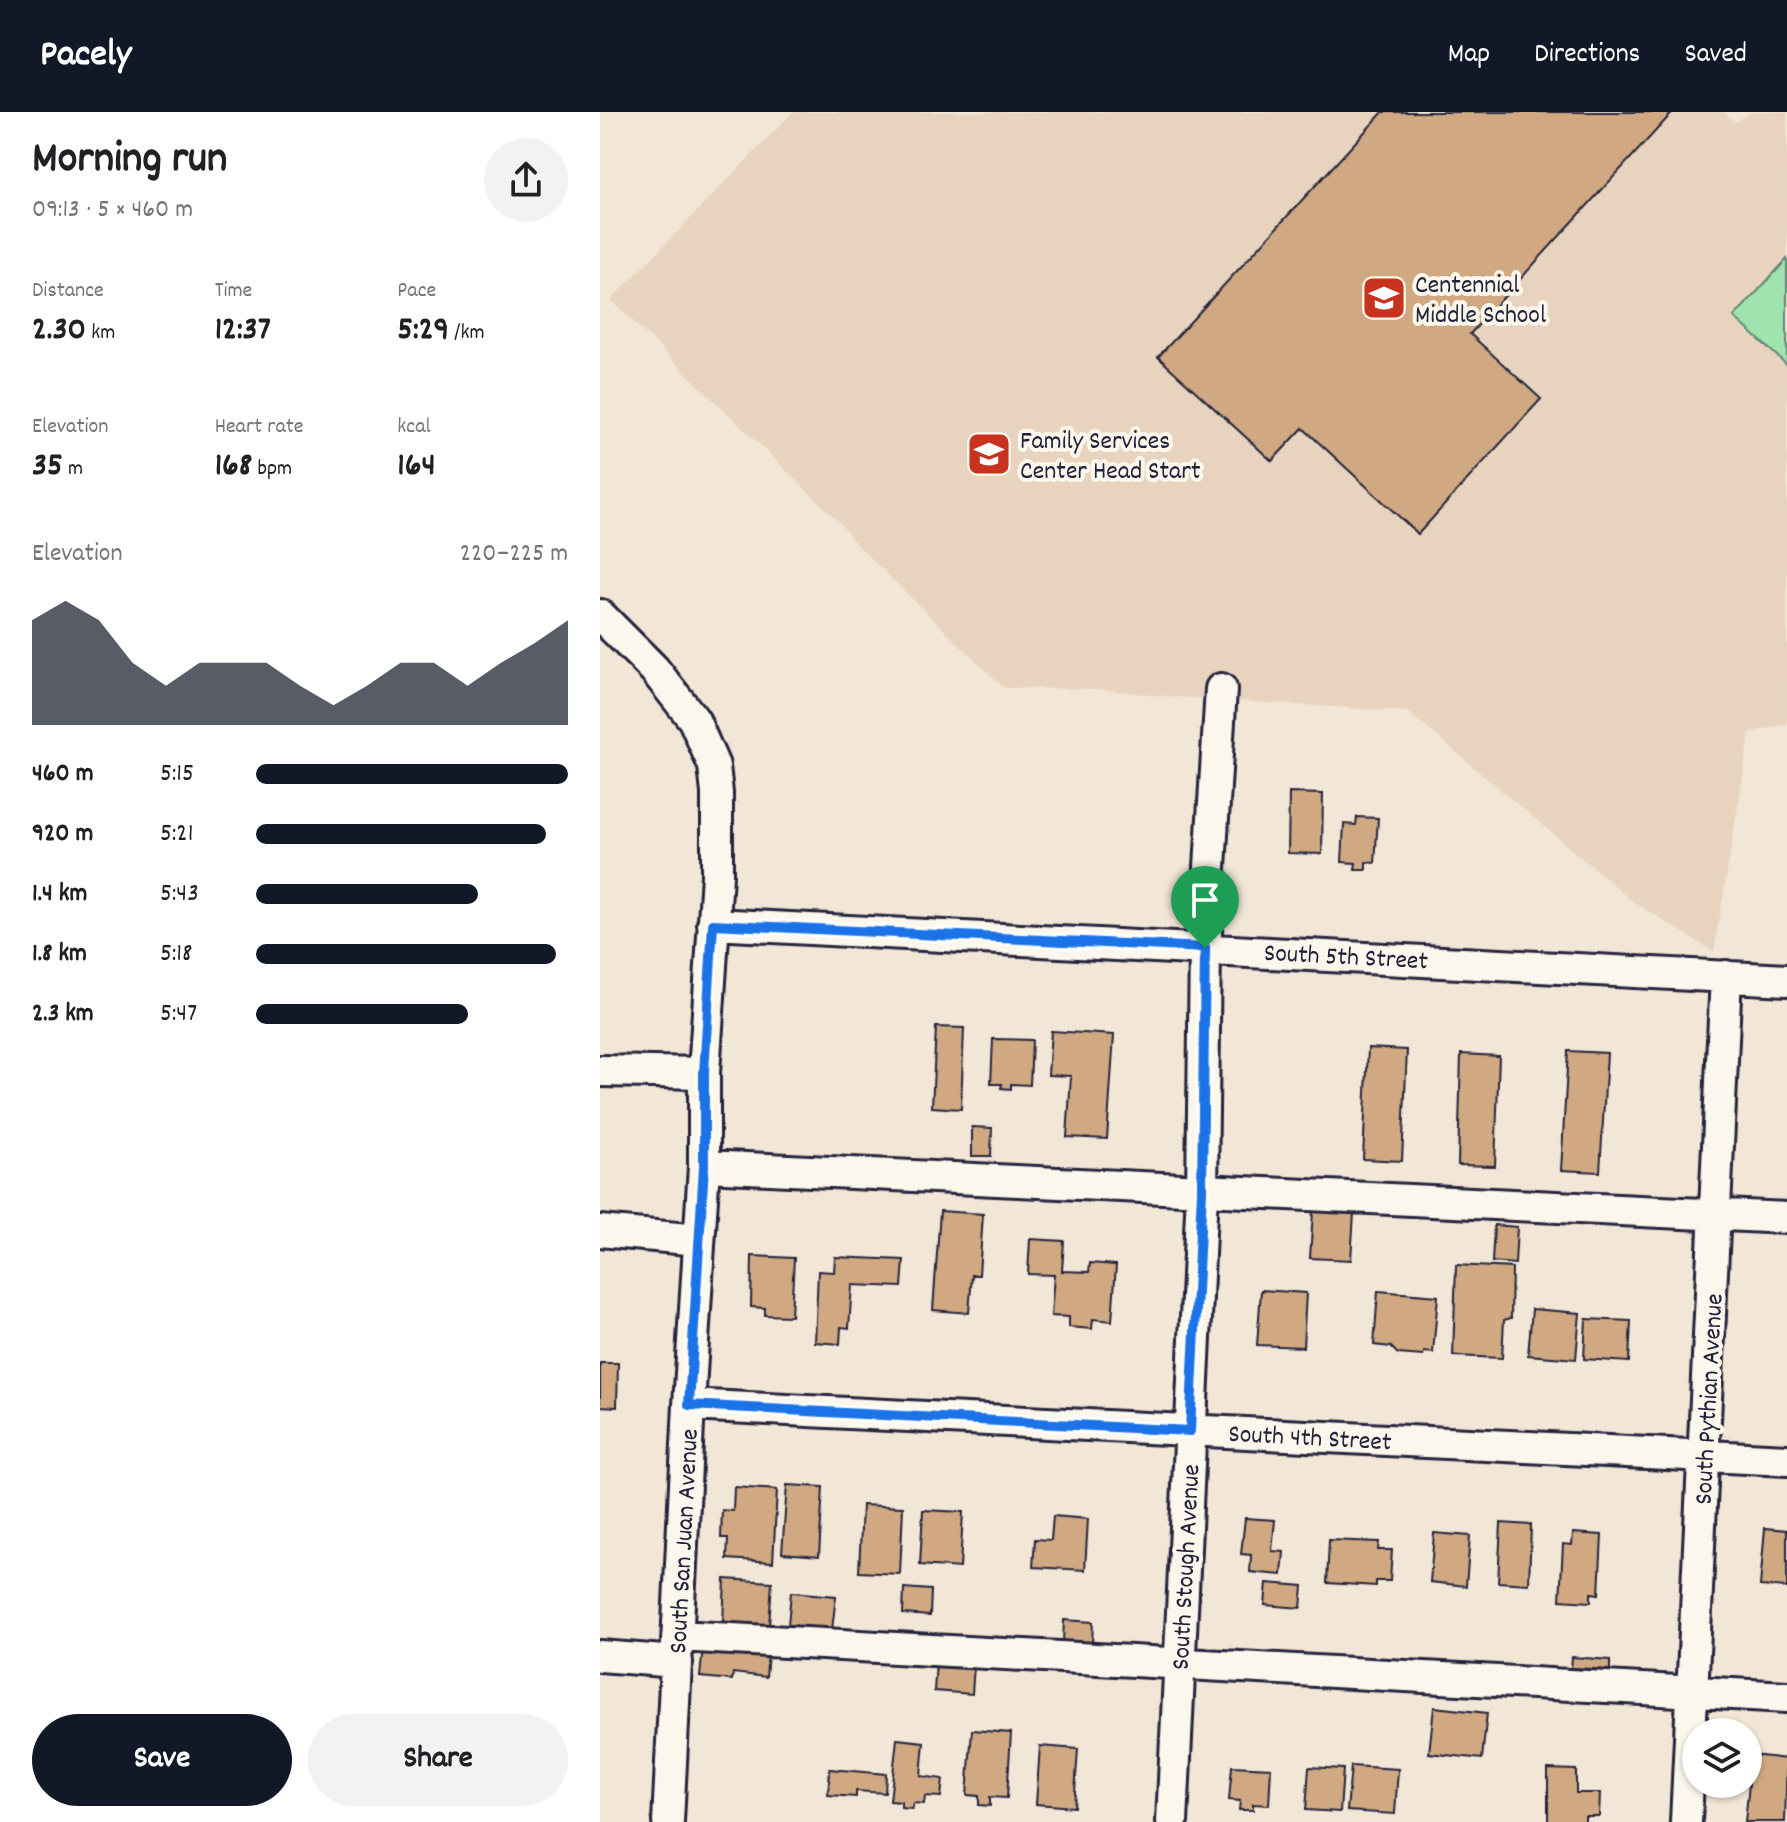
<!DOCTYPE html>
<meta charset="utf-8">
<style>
body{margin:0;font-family:Dekko,sans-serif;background:#f2f2f2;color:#202124;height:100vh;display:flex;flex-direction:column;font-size:30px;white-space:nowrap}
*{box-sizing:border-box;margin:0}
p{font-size:26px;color:#757577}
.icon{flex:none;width:44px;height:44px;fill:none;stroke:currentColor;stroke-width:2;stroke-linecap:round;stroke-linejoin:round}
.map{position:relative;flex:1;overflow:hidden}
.details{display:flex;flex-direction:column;background:#fff;width:600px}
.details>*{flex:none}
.fabs{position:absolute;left:1082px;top:1606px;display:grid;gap:16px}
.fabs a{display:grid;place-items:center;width:80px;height:80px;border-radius:50%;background:#fff;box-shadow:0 2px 6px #0004;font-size:40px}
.pin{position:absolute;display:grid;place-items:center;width:68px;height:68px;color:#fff;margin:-82px -34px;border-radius:50% 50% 50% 0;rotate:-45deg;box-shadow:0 0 8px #0007}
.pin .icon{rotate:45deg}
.round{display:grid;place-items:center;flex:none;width:84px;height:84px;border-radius:42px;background:#f2f2f2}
.summary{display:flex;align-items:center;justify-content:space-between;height:136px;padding:0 32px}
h1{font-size:44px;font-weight:700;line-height:60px}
.metrics{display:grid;grid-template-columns:repeat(3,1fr);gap:12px;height:136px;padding:8px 32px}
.metrics div{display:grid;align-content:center}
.metrics b{font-size:34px;font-weight:700}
.metrics small{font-size:22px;font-weight:400}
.metrics p{font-size:22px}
.chart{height:224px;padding:16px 32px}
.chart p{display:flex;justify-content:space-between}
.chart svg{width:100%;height:144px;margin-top:8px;fill:#111827;opacity:.7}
.primary-button{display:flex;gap:16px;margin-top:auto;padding:16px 32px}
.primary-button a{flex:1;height:92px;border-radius:48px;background:#111827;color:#fff;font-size:32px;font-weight:700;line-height:92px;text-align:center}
.primary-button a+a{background:#f2f2f2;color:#202124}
ul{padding:0 32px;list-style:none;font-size:26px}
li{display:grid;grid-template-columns:128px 96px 1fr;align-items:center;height:60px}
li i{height:20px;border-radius:10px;background:#111827}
header{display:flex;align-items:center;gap:48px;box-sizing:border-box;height:112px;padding:0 40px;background:#111827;color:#fff}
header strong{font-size:38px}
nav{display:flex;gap:44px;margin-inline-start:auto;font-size:28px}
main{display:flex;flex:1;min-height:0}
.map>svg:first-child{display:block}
.built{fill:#e8d4be}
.park{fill:#9fe3af;stroke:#608275;stroke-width:2}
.building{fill:#d0a982;stroke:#22223b;stroke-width:2}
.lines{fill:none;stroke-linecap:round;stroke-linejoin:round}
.minor-casing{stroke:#22223b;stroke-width:36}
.minor{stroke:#fbf7ec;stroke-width:30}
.route-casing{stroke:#fff;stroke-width:16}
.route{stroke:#1a73e8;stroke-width:10}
.labels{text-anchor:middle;stroke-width:8;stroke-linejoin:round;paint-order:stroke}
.poi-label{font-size:26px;fill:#22223b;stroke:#fbf7ec;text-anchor:start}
.street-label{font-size:26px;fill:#22223b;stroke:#fbf7ec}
</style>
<header>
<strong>Pacely</strong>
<nav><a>Map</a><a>Directions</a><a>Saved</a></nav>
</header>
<main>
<section class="details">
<div class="summary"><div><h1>Morning run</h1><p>09:13 · 5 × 460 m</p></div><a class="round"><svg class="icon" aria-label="share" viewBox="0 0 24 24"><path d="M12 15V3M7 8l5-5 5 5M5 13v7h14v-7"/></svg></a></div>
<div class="metrics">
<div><p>Distance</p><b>2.30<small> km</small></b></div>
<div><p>Time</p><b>12:37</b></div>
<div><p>Pace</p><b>5:29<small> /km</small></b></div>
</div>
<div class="metrics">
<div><p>Elevation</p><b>35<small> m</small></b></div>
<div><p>Heart rate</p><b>168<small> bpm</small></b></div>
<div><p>kcal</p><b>164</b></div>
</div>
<div class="chart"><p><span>Elevation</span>220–225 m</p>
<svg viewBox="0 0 160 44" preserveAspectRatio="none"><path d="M0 44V12L10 6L20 12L30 25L40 32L50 25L60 25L70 25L80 32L90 38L100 32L110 25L120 25L130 32L140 25L150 19L160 12V44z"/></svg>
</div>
<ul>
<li><b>460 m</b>5:15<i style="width:100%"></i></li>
<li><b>920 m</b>5:21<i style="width:93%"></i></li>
<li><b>1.4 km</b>5:43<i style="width:71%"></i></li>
<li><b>1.8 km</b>5:18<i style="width:96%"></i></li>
<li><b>2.3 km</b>5:47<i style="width:68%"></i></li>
</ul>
<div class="primary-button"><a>Save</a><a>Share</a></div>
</section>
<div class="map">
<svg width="1187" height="1710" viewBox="0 0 1187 1710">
<rect width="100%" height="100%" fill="#f2e7d7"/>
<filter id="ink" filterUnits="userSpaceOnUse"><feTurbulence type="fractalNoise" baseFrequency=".0125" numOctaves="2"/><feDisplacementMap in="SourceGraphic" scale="16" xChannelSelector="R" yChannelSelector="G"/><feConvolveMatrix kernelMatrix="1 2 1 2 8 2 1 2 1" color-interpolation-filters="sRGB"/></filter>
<g filter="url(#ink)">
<path class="built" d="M193 0H1124L1135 10 1152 0H1187V612L1150 621 1114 840 1035 791 808 600 573 585 496 577 404 576 254 430 241 412 11 188Z"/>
<path class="park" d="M1187 147V253L1134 205Z"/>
<path class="building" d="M783 0H1073L870 222 941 287 818 422 703 316 672 349 558 245Z
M689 681 723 682 722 742 688 741Z
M757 705 778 706 775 751 766 750V758H755L756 751 742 750 744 712 756 713Z
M336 915 364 916 361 997 332 995Z
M451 919 514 923 507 1027 467 1025 471 964 448 963Z
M393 927 432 928 430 973 411 972V977L401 976 402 972H391Z
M768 936 807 938 802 1049 763 1047Z
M968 939 1007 941 1000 1060 961 1058Z
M861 942 899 944 895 1054 858 1053Z
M372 1015 392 1016 391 1044H372Z
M340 1099 383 1102 379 1163H372L369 1201 333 1198Z
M713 1099 754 1101 751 1148 710 1146Z
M894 1113 917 1115 915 1152 892 1150Z
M430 1127 464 1129 462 1159 489 1160 490 1151 516 1153 512 1209 493 1207 492 1217 469 1215V1205L451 1204 454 1163 428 1162Z
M152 1144 194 1146 191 1204 165 1203V1196L151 1195Z
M235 1145 304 1148 302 1175 252 1173 249 1216 241 1215 240 1232 215 1230 218 1159 234 1160Z
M856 1153 912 1156 911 1206 904 1208 902 1246 853 1244Z
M661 1178 706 1181 703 1235 657 1233Z
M778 1179 838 1184 833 1241 824 1240 823 1244 798 1242 791 1235 774 1233Z
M932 1197 980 1201 976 1247 928 1243Z
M986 1207 1031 1209 1029 1250 984 1247Z
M0 1251H18L17 1295 0 1294Z
M187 1373 223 1375 219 1444 182 1441Z
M134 1375 177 1378 173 1450 127 1447 128 1426H121L122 1398 133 1399Z
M262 1393 303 1395 300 1462 259 1460Z
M323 1398 363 1400 360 1456 320 1453Z
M453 1404 488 1407 485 1458 433 1455 435 1427 451 1428Z
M645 1406 675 1408 672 1439 684 1440 682 1463 650 1460 651 1443 641 1442Z
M901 1411 931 1413 929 1472 898 1470Z
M1165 1416 1187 1418V1476L1160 1474Z
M834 1421 870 1424 866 1474 830 1470Z
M973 1421 1002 1423 999 1482 991 1481V1490L960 1488 963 1432 972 1433Z
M729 1428 779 1430 778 1438H792L790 1469H776V1474L727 1471Z
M125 1467 172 1470 169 1514 123 1511Z
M667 1471 703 1474 701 1496 665 1493Z
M304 1476 331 1478 330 1504 303 1502Z
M191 1480 236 1484 232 1518 188 1513Z
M464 1508 493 1510 492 1532 463 1530Z
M103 1535 168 1541 166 1565 133 1561 132 1568 100 1565Z
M972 1545 1010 1548V1558L971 1556Z
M336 1550 374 1553 372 1582 334 1579Z
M834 1595 887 1601 882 1647 829 1641Z
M372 1618 411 1621 407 1686 390 1685V1694L379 1693V1684L367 1683Z
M297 1627 324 1630 321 1664 343 1667 341 1685 325 1684 324 1692 313 1691 312 1697 301 1696V1690L290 1689Z
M440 1634 478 1637 474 1695 436 1692Z
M1152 1643 1187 1647 1185 1710H1145Z
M632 1654 671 1656 669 1693 653 1692V1698H639L640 1689 629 1688Z
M751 1654 798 1657 795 1702 747 1699Z
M709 1655 743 1657 740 1700 706 1698Z
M230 1657 286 1662 285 1681 256 1679V1685L228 1683Z
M948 1657 976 1658V1681H1000L999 1704H985V1710H948Z"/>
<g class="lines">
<g class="minor-casing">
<path id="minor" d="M0 503 54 557 94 608 114 654 117 681V763L104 961V1054L89 1293 68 1710
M113 812 1187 868
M0 959 104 961
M104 1054 1187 1106
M0 1119 99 1128
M89 1293 1187 1348
M78 1524 1187 1585
M0 1544 77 1550
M572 1710 602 1079 605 836 621 577
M1086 1710 1126 864"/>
</g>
<use href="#minor" class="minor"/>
</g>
</g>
<g class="lines" filter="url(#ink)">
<g class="route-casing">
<path id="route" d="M113 812 605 836 602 1079 590 1319 89 1293 104 1054V961Z"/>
</g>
<use href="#route" class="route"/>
</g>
<defs>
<g id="school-square" transform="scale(2.3)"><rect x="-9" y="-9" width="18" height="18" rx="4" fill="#c8321e" stroke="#fbf7ec"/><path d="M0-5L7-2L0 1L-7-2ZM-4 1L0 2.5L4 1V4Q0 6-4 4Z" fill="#fff"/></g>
</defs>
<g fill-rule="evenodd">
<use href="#school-square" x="784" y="186"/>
<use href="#school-square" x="389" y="342"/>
</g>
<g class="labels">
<g class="poi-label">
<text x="815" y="180">Centennial<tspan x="815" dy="30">Middle School</tspan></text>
<text x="420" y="336">Family Services<tspan x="420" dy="30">Center Head Start</tspan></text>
</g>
<g class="street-label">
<text transform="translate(746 843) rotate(3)" y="9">South 5th Street</text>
<text transform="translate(1107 1287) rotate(-87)" y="9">South Pythian Avenue</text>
<text transform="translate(710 1324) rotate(3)" y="9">South 4th Street</text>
<text transform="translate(82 1429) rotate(-87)" y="9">South San Juan Avenue</text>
<text transform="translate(584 1455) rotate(-87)" y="9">South Stough Avenue</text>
</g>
</g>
</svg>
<div class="fabs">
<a><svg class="icon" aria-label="layers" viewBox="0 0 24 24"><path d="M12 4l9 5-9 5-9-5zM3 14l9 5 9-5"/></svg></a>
</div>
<div class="pin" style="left:605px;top:836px;background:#1e9e55"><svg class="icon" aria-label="arrive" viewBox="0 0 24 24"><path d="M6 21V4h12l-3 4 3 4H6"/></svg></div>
</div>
</main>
